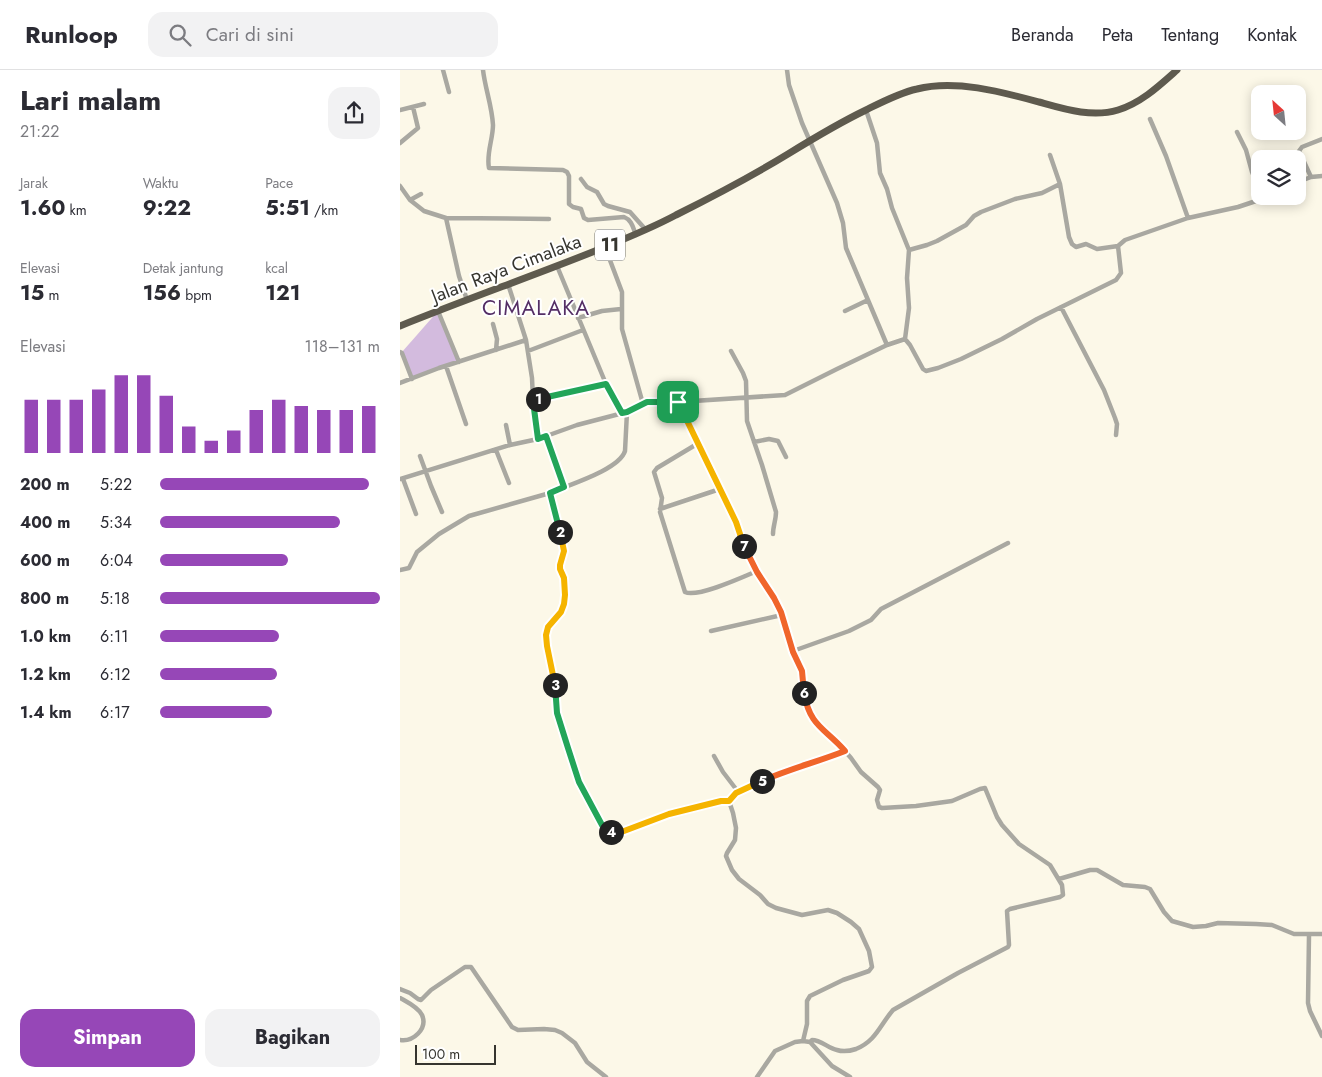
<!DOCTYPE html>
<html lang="id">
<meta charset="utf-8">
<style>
body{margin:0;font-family:Jost,sans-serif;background:#f2f2f3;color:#2b2b33;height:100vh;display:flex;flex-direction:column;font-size:19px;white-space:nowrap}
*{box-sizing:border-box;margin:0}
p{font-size:16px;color:#7c7c81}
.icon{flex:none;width:28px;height:28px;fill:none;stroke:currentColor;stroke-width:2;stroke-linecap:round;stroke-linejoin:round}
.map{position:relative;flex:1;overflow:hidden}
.drawer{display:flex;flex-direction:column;background:#fff;width:400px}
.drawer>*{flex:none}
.needle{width:32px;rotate:333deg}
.buttons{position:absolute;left:851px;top:15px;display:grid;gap:10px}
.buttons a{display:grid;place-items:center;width:55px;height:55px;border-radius:10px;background:#fff;box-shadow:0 2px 12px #0003;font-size:25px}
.scale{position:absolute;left:15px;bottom:12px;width:81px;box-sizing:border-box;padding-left:5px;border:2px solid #36352f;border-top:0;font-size:14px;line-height:18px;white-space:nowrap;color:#36352f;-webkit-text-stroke:4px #fff;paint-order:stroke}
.pin{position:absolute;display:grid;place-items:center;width:42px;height:42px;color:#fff;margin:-21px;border-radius:10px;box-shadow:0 2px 8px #0006}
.km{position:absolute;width:25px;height:25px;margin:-12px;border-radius:50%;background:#222;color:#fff;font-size:14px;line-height:25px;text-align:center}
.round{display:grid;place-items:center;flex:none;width:52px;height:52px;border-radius:15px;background:#f2f2f3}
.head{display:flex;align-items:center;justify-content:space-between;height:85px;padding:0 20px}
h1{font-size:28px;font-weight:700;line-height:38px}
.figures{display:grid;grid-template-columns:repeat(3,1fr);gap:8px;height:85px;padding:5px 20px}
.figures div{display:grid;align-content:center}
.figures b{font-size:21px;font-weight:700}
.figures small{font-size:14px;font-weight:400}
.figures p{font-size:14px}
.chart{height:140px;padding:10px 20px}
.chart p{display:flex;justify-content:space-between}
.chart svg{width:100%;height:90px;margin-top:5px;stroke:#9647b7;stroke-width:6}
.cta{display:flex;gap:10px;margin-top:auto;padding:10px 20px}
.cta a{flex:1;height:58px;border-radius:15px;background:#9647b7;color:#fff;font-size:20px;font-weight:700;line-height:58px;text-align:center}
.cta a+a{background:#f2f2f3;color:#2b2b33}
ul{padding:0 20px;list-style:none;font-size:16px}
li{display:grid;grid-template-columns:80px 60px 1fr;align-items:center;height:38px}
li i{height:12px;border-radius:6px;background:#9647b7}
header{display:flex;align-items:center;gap:30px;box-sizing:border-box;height:70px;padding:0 25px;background:#fff;border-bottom:1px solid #e1e1e2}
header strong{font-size:24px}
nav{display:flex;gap:28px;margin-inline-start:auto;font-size:18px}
.search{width:350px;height:45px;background:#f2f2f3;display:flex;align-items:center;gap:12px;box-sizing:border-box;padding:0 18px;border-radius:15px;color:#7c7c81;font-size:19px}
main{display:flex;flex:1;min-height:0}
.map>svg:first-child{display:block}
.green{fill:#d3bbde}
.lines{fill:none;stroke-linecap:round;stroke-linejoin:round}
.minor{stroke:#a9a8a1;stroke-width:4.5}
.trunk{stroke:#5e5a4e;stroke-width:7}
.split-1-casing{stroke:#fff;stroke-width:10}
.split-2-casing{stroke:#fff;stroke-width:10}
.split-3-casing{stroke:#fff;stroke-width:10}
.split-4-casing{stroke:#fff;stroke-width:10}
.split-5-casing{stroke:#fff;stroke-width:10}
.split-6-casing{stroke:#fff;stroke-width:10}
.split-7-casing{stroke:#fff;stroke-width:10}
.split-8-casing{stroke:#fff;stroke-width:10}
.split-1{stroke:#22a559;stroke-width:6}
.split-2{stroke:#22a559;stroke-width:6}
.split-3{stroke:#f5b400;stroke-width:6}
.split-4{stroke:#22a559;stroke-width:6}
.split-5{stroke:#f5b400;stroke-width:6}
.split-6{stroke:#f0652b;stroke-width:6}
.split-7{stroke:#f0652b;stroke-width:6}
.split-8{stroke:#f5b400;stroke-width:6}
.labels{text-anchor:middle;stroke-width:4;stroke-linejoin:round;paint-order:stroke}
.shield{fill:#fff;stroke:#72726d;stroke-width:1}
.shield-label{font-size:18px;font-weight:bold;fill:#36352f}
.street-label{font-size:19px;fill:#36352f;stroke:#fff}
.quarter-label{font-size:21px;letter-spacing:1px;fill:#542e65;stroke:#fff}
</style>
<header>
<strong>Runloop</strong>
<div class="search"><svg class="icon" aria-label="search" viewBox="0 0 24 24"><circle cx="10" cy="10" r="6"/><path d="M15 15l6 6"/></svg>Cari di sini</div>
<nav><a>Beranda</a><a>Peta</a><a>Tentang</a><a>Kontak</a></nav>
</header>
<main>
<section class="drawer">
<div class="head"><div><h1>Lari malam</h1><p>21:22</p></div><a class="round"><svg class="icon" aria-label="share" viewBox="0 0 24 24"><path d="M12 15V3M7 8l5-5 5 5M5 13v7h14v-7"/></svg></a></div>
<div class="figures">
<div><p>Jarak</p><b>1.60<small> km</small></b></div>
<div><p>Waktu</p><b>9:22</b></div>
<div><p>Pace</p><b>5:51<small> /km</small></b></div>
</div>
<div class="figures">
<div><p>Elevasi</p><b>15<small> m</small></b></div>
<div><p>Detak jantung</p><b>156<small> bpm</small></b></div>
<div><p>kcal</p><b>121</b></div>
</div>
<div class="chart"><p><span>Elevasi</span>118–131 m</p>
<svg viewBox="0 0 160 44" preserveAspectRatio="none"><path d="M5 44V18M15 44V18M25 44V18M35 44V13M45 44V6M55 44V6M65 44V16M75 44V31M85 44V38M95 44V33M105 44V23M115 44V18M125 44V21M135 44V23M145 44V23M155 44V21"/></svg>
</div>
<ul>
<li><b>200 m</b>5:22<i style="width:95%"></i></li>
<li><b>400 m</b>5:34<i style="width:82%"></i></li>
<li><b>600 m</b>6:04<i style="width:58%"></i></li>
<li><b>800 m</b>5:18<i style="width:100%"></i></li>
<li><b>1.0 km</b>6:11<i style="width:54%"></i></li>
<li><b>1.2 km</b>6:12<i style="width:53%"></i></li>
<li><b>1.4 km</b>6:17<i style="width:51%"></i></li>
</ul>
<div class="cta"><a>Simpan</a><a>Bagikan</a></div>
</section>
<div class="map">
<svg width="922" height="1007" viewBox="0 0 922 1007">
<rect width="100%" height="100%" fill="#fcf8e8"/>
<path class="green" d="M38 241 59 292 12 309 2 282Z"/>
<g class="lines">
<path class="minor" d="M43 0 49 22
M83 0C85 18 92 36 93 55 93 69 86 84 89 98L163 100 167 102 169 106V134L173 137 181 139 184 148 188 150 224 147C232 150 233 158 236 165
M387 0 389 15 402 53 437 133 443 153 446 178 487 275
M0 40 24 34
M466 40 477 73 480 103 487 119 492 138 509 180 507 208 509 238 505 269 510 275 523 299 526 301 538 298 561 289 602 269 637 249 716 210 721 203 718 176 725 170 788 148 838 137 856 131 865 126
M750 49 766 86 788 148
M837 62 846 80 852 102 860 121
M0 73 18 58 13 37
M650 85 660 114 669 167 672 174 676 177 686 174 697 179 718 176
M911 107 899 81 902 77 922 69
M181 109 187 117 197 122 204 134 208 136 230 142 246 160
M898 112 911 107 922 106
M0 116 10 130
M21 124 10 130 24 141 46 148 59 206 67 230
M46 148 149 149
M205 177 222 222V259L243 334
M509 180 527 175 537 171 566 155 574 146 581 142 615 129 642 123 660 114
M157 196 206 314 222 343
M108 214 126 270 132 308 133 330 206 314
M661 237 704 320 715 348 717 354 716 365
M38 241 59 292
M445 241 468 230
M178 248 202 241 221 239
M93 254 97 269 96 280
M128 281 183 260
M331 281 343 303 346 311 347 351 362 395 376 442C376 450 373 456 373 464
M0 282 2 283 12 309
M46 296 66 354
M0 313 39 298 126 270
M133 330 138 369
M278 332 336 452 350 488 374 528 381 542 393 581 402 601 406 634 411 646 419 657 437 672 451 688 461 702 478 717 480 720 477 730 479 737 482 738 516 736 552 731 580 719 585 718 597 747 602 755 619 774 650 795 662 815 663 825 660 827 610 839 607 841 609 875 608 877 558 903 493 940C480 955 476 971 456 979 450 981 443 982 437 980 428 978 421 970 412 970L410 972
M227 342 225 381C219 400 168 415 150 423L164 481 160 495V499L163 508 165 525 164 534 161 542 148 557 146 565 147 576 154 612 159 649 179 712 197 747 207 761 219 762 269 744 321 731H329L333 743 336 758 335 770 327 783 326 786 332 800 339 809 360 825 368 834 376 838 402 845 428 840 437 843 451 852 459 859 469 881 472 897 469 901 443 910 410 926 407 931V954L403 971
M106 355 110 375
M146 367 164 417
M354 372 369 369 378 371 386 387
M297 374 257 398 254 402 262 428 260 442 285 522C297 528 343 507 357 501
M96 380 109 413
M20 386 31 416 42 442
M0 409 110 375 138 369 177 355 227 342 247 332H278L385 325 437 299 487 275 505 269
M3 409 16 444
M260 439 320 419
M0 500 9 498 17 482 39 464 69 446 150 423
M311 561 382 545
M393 581 449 561 471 550 481 539 608 473
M314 686 323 702 336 719 337 723
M329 731 337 723 377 705 445 681
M659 809 690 800H697L723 815 745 817 750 819 764 842 772 851 793 857 806 856 818 853 856 854 872 855 894 864H922
M909 865 908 933 910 941 922 966
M0 919 10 923 18 929 21 930 31 920 65 897H71L112 957 118 960 144 959 155 960 162 963 175 973 187 992 206 1007
M0 928C7 932 18 937 22 945 28 959 13 972 0 970
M357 1007 375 981 395 972 403 971 410 972 432 996 450 1007"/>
<path class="trunk" d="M0 256C64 230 130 207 195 181 222 170 250 159 276 145 314 126 352 106 388 84 414 68 439 53 466 40 482 32 499 23 517 19 555 9 602 22 639 32 664 39 692 48 718 40 741 33 759 16 777 0"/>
</g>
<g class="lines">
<g class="split-1-casing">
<path id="split-1" d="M138 329 206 314 222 343 227 342 247 332H278"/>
</g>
<g class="split-2-casing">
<path id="split-2" d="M138 329 133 330V331L138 369 146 366 164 417 150 423 160 462"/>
</g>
<g class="split-3-casing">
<path id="split-3" d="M155 615 147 576 146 565 148 557 161 542 164 534 165 525 164 508 160 499V495L164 481 160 462"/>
</g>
<g class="split-4-casing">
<path id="split-4" d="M155 615 157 643 168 678 179 712 202 755 207 761 211 762"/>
</g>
<g class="split-5-casing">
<path id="split-5" d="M211 762 224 761 269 744 321 731H329L336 723 362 711"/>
</g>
<g class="split-6-casing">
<path id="split-6" d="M362 711C389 699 417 692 445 681 425 658 410 657 404 623"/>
</g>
<g class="split-7-casing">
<path id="split-7" d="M344 476 357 502 374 528 381 542 393 582 402 601 404 623"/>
</g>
<g class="split-8-casing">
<path id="split-8" d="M278 332 336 452 344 476"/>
</g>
<use href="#split-1" class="split-1"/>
<use href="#split-2" class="split-2"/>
<use href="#split-3" class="split-3"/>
<use href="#split-4" class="split-4"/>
<use href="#split-5" class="split-5"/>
<use href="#split-6" class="split-6"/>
<use href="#split-7" class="split-7"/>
<use href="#split-8" class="split-8"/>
</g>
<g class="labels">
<rect class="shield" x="195" y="159.5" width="30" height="31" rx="4"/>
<g class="shield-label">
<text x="210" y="181">11</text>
</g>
<g class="street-label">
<text transform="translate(106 198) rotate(-21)" y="7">Jalan Raya Cimalaka</text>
</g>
<g class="quarter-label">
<text x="136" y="245">CIMALAKA</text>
</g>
</g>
</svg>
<div class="buttons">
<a><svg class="needle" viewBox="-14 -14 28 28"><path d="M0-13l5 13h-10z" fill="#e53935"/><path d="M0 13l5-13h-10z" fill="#7c7c81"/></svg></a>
<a><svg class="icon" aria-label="layers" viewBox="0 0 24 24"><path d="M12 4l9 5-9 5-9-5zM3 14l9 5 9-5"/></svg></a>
</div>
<div class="scale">100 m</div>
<div class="pin" style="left:278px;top:332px;background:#1e9e55"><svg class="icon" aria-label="arrive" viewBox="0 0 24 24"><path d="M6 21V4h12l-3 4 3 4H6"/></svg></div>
<b class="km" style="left:138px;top:329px">1</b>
<b class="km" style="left:160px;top:462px">2</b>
<b class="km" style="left:155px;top:615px">3</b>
<b class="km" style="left:211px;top:762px">4</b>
<b class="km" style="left:362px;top:711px">5</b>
<b class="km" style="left:404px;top:623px">6</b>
<b class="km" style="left:344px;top:476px">7</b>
</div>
</main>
